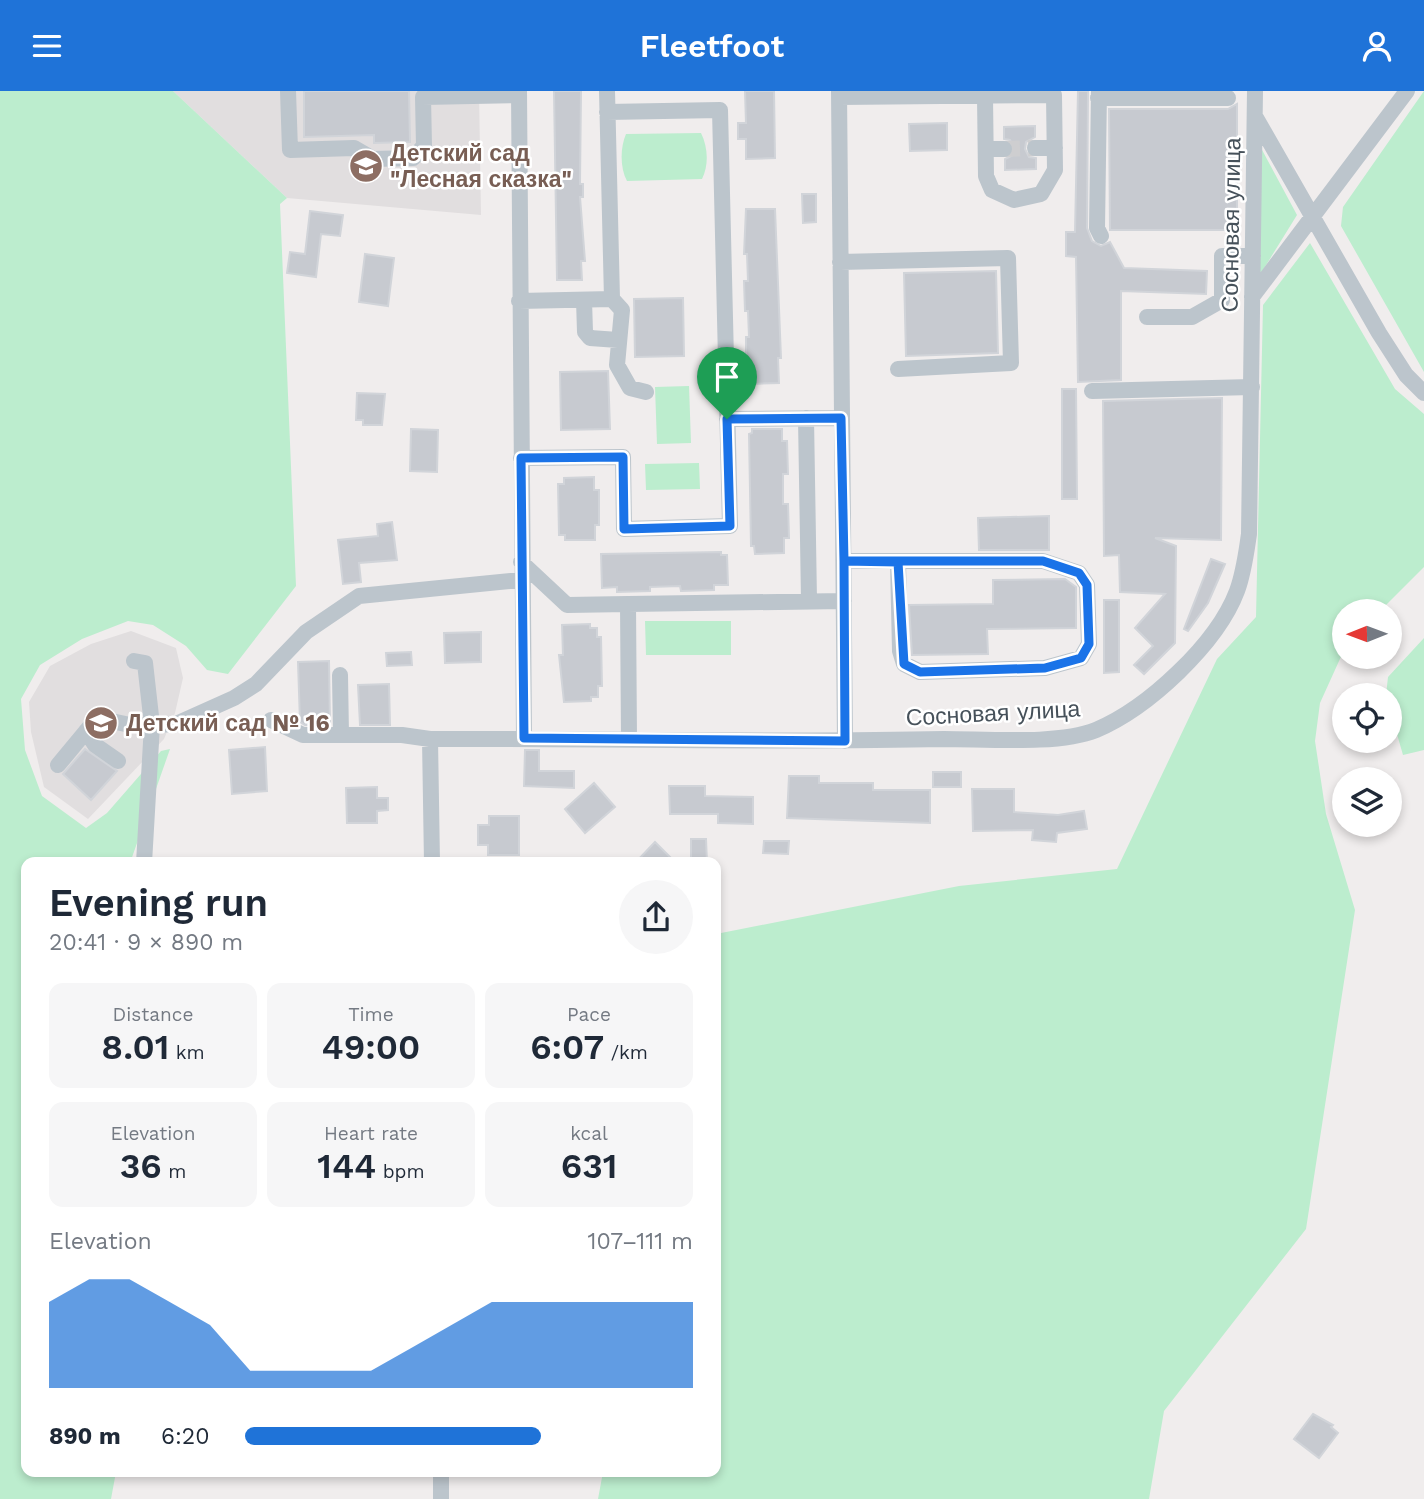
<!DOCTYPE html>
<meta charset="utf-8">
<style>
body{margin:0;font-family:"Work Sans",sans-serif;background:#f6f6f7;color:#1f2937;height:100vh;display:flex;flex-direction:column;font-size:26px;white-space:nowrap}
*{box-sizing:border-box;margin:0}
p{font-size:23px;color:#747a83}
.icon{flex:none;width:38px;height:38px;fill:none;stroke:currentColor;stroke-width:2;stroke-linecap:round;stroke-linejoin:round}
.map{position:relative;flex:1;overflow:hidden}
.side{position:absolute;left:21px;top:766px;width:700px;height:620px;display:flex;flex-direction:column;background:#fff;border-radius:14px;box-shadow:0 4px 10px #0003}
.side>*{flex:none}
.needle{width:46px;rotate:269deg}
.buttons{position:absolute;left:1332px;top:508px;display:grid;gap:14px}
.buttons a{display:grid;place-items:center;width:70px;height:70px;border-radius:50%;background:#fff;box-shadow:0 4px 10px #0003;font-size:35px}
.pin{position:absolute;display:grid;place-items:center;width:60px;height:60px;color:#fff;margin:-72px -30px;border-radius:50% 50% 50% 0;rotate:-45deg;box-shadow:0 0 7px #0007}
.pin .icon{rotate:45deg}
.round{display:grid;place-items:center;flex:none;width:74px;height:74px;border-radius:37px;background:#f6f6f7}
.head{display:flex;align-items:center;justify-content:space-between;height:119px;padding:0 28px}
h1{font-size:38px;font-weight:600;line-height:52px}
.stats{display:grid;grid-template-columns:repeat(3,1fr);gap:10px;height:119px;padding:7px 28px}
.stats div{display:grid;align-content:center;border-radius:14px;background:#f6f6f7;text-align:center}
.stats b{font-size:35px;font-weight:600}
.stats small{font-size:19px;font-weight:400}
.stats p{font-size:19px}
.chart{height:196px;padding:14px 28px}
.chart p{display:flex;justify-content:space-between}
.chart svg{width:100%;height:126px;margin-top:7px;fill:#1f73d8;opacity:.7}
ul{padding:0 28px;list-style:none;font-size:23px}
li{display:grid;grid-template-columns:112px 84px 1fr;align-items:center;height:52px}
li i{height:18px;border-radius:9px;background:#1f73d8}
header{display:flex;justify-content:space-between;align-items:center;height:91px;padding:0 28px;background:#1f73d8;color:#fff;font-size:32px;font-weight:600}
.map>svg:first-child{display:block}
.education{fill:#e1dedf}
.green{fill:#bcedce}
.building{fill:#c7cad0;stroke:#d1d4d9;stroke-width:2}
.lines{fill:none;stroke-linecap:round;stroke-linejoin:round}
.minor-tunnel{stroke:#ceced0;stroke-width:16;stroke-dasharray:16 8;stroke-linecap:butt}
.minor{stroke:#bcc5cc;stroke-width:16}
.route-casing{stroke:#fff;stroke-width:14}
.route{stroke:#1a73e8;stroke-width:9}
.labels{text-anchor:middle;stroke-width:5;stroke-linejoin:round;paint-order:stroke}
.education-label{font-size:23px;font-weight:bold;fill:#785e54;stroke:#fff;text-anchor:start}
.street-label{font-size:23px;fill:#46515a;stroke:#fff}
</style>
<header><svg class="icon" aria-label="menu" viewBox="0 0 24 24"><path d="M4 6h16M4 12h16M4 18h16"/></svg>Fleetfoot<svg class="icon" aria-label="person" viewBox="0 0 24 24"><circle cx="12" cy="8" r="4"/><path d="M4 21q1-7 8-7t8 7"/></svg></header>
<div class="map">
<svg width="1424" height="1408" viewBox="0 0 1424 1408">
<rect width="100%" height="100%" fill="#f0eded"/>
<path class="education" d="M173 0H479L481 124 287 107Z
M131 540 176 557 183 587 175 622 164 648 88 728 44 696 31 641 29 611 50 575 91 553Z"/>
<path class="green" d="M0 0H173L287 107 280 113 296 495 228 583 207 579 186 555 153 534 128 530 82 548 40 574 21 608 25 659 42 705 86 737 107 722 161 660 170 658 130 772H26V1381H116L111 1408H0Z
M1424 0V281L1341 135 1343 116Z
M701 42C708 56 709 74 702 88L627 90C620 77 620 57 626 43Z
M1261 57 1297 124 1258 187Z
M1310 152 1395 298 1424 323V476L1380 520H1344V559L1320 612 1315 650 1326 723 1355 819 1306 1138 1164 1320 1149 1408H598L603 1381H716V843L959 795 1117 778 1217 568 1256 526 1263 214Z
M689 295 691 352 657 353 655 296Z
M699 372 700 398 646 399 645 373Z
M645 530H731V564H646Z
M1424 547V659L1403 664 1390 619V604H1386L1388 586Z"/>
<path class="building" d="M304 0H409L410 51 374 52V44L304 46Z
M554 0H581L580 93H583V106H580L585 170H581L582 189H557Z
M745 0H774L775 67 746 68V48H738V32H746Z
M1078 0H1088L1087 137 1092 150 1101 155 1110 151 1124 177 1207 180 1206 203 1121 200V289L1078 291 1076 166 1066 165V141H1075Z
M1237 13V139H1110L1109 18H1228Z
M947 32V59L910 60 909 33Z
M1035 35V46L1026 51 1025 58 1029 66 1036 67V78L1005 79V68L1013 64 1014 57 1010 49 1004 48V36Z
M802 103H816V131L803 132Z
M746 118H775L781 267H778L779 292 750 293 749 275H746V246H749L748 220H745L744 190H748L747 163H744Z
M310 120 343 124 340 145 321 143 316 186 287 182 290 161 305 163Z
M365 163 394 167 388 215 359 211Z
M996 180 998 262 906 265 904 182Z
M683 207 684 265 635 266 634 208Z
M608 280 610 338 561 339 560 281Z
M1062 298H1076L1077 408H1062Z
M357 302 385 303 382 334H363V329H356Z
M1222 307 1221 449 1155 447 1176 455 1175 552 1144 583 1134 574 1153 555 1135 537 1165 503 1120 501 1119 464 1104 465 1103 310Z
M411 338 438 339 437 381 410 380Z
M752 338H782V350H787L788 383H783V413H788L789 447H784V462L755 463 754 455H751L749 343 752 342Z
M594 386V399H599V434H595V449H565V444H559L558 393H564V387Z
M1049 425V459H979L978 427Z
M392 431 397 469 359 472 361 491 343 493 338 449 378 445 377 433Z
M721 461V464H727L728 494H714V499L681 500 680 495 650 496V500L617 501V496L602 497 601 463Z
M1211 468 1225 473 1208 512 1188 540 1184 538Z
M1065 488 1076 496V537L987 538 988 563 912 564 909 514 993 513V489Z
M1104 509H1119V581L1104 582Z
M590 533V537H597V546H601L602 595H598V606H591V610L564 611 559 564H563L562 534Z
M481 541V571L445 572 444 542Z
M411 561 412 574 387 575 386 562Z
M329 570 330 634H305L300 631 298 571Z
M389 593 390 634H360L358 594Z
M265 656 267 700 232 703 229 659Z
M85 658 117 680 91 709 63 683Z
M525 659H539V680H574V697L524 695Z
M933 681H961V696H933Z
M789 685H819V692H873V699H930V732L787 727Z
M594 692 615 716 585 742 565 718Z
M669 695H705V705L753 706V733L718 732V723H670Z
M377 696V707H388V719L377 720V732H347L346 697Z
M972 698H1014V721L1058 724 1084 720 1087 738 1057 742 1056 751 1032 749 1033 739 973 740Z
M489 725H519V764H488V754H478V734H489Z
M691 748H706L707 772H691Z
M764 750H789L788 763 763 762Z
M655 751 676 772H635Z
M1313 1323 1333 1334 1331 1336 1338 1342 1319 1367 1294 1348Z"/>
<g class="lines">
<path class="minor-tunnel" d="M1004 58 1035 57"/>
<path class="minor" d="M288 0 290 59 354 57 373 68 413 67 424 55 423 6 519 4
M519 0 524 647
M839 0 845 650
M1099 0 1097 137 1101 145
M839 6 1054 4 1055 79 1041 103 1014 109 992 99 986 85 985 6
M1098 7H1205V0
M1205 7H1228
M1256 27 1379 242 1406 284 1424 302
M1035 57H1055
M986 58H1004
M840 171 1008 167 1011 272 898 278
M1252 206 1407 0
M612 208 622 219 617 274 630 297 646 301
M584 209 585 241 590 247 618 249
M519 210 612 208 607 0
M1147 226H1192L1222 209V165H1253
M1092 300 1252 296
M806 327 809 509
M727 328 841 327
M521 367 623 366 624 438 730 435 720 19 607 21
M844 470H1043L1079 482 1087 494 1089 553 1081 567 1045 577 920 581 904 573 900 560 898 471
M521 471 567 514 628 513
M340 584 341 644
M271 629 303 644H402L430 648C602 647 773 652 944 648 987 648 1059 654 1096 639 1148 617 1217 553 1237 500 1244 481 1246 463 1249 443L1255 0
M86 640 95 654 118 670
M430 648 432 772
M629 648 628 513 844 510
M58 674 92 633 102 628 130 634H152L145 572 134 570
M144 772 152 634 176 633 234 607 256 593 306 541 359 505 520 489
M441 1381V1408"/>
</g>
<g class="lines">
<g class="route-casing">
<path id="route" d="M727 328 730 435 624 438 623 366 521 367 524 647 845 650 844 470H1043L1079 482 1087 494 1089 553 1081 567 1045 577 920 581 904 573 898 471 844 470 841 327 727 328"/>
</g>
<use href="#route" class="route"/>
</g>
<defs>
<g id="school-disc" transform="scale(1.75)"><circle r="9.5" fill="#8d6e63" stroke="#fff"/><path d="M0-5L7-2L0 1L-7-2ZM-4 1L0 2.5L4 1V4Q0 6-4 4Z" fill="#fff"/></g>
</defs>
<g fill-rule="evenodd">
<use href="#school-disc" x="366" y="75"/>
<use href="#school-disc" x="101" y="632"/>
</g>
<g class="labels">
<g class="education-label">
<text x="390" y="70">Детский сад<tspan x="390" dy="26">"Лесная сказка"</tspan></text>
<text x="126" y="640">Детский сад № 16</text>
</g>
<g class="street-label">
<text transform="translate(1231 134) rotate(-89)" y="8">Сосновая улица</text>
<text transform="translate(993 622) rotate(-3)" y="8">Сосновая улица</text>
</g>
</g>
</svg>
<div class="buttons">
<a><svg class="needle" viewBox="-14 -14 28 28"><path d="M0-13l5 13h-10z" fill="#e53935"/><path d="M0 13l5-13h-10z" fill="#747a83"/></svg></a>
<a><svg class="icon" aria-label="locate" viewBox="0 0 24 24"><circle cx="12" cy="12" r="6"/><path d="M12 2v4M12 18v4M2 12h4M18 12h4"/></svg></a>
<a><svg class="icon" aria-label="layers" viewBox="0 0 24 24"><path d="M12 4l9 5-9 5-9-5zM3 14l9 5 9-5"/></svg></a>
</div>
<div class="pin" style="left:727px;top:328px;background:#1e9e55"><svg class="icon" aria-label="arrive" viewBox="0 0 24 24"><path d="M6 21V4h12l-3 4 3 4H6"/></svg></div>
<section class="side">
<div class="head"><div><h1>Evening run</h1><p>20:41 · 9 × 890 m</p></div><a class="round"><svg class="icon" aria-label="share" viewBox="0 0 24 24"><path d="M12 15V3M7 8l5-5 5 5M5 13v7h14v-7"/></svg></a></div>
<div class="stats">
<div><p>Distance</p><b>8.01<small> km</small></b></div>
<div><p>Time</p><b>49:00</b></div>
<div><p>Pace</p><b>6:07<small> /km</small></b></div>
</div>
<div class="stats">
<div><p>Elevation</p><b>36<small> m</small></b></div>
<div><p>Heart rate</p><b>144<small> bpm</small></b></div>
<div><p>kcal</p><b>631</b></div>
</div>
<div class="chart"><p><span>Elevation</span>107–111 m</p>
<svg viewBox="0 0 160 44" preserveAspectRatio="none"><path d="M0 44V14L10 6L20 6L30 14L40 22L50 38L60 38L70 38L80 38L90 30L100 22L110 14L120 14L130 14L140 14L150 14L160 14V44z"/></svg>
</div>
<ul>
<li><b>890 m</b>6:20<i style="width:66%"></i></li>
</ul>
</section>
</div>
